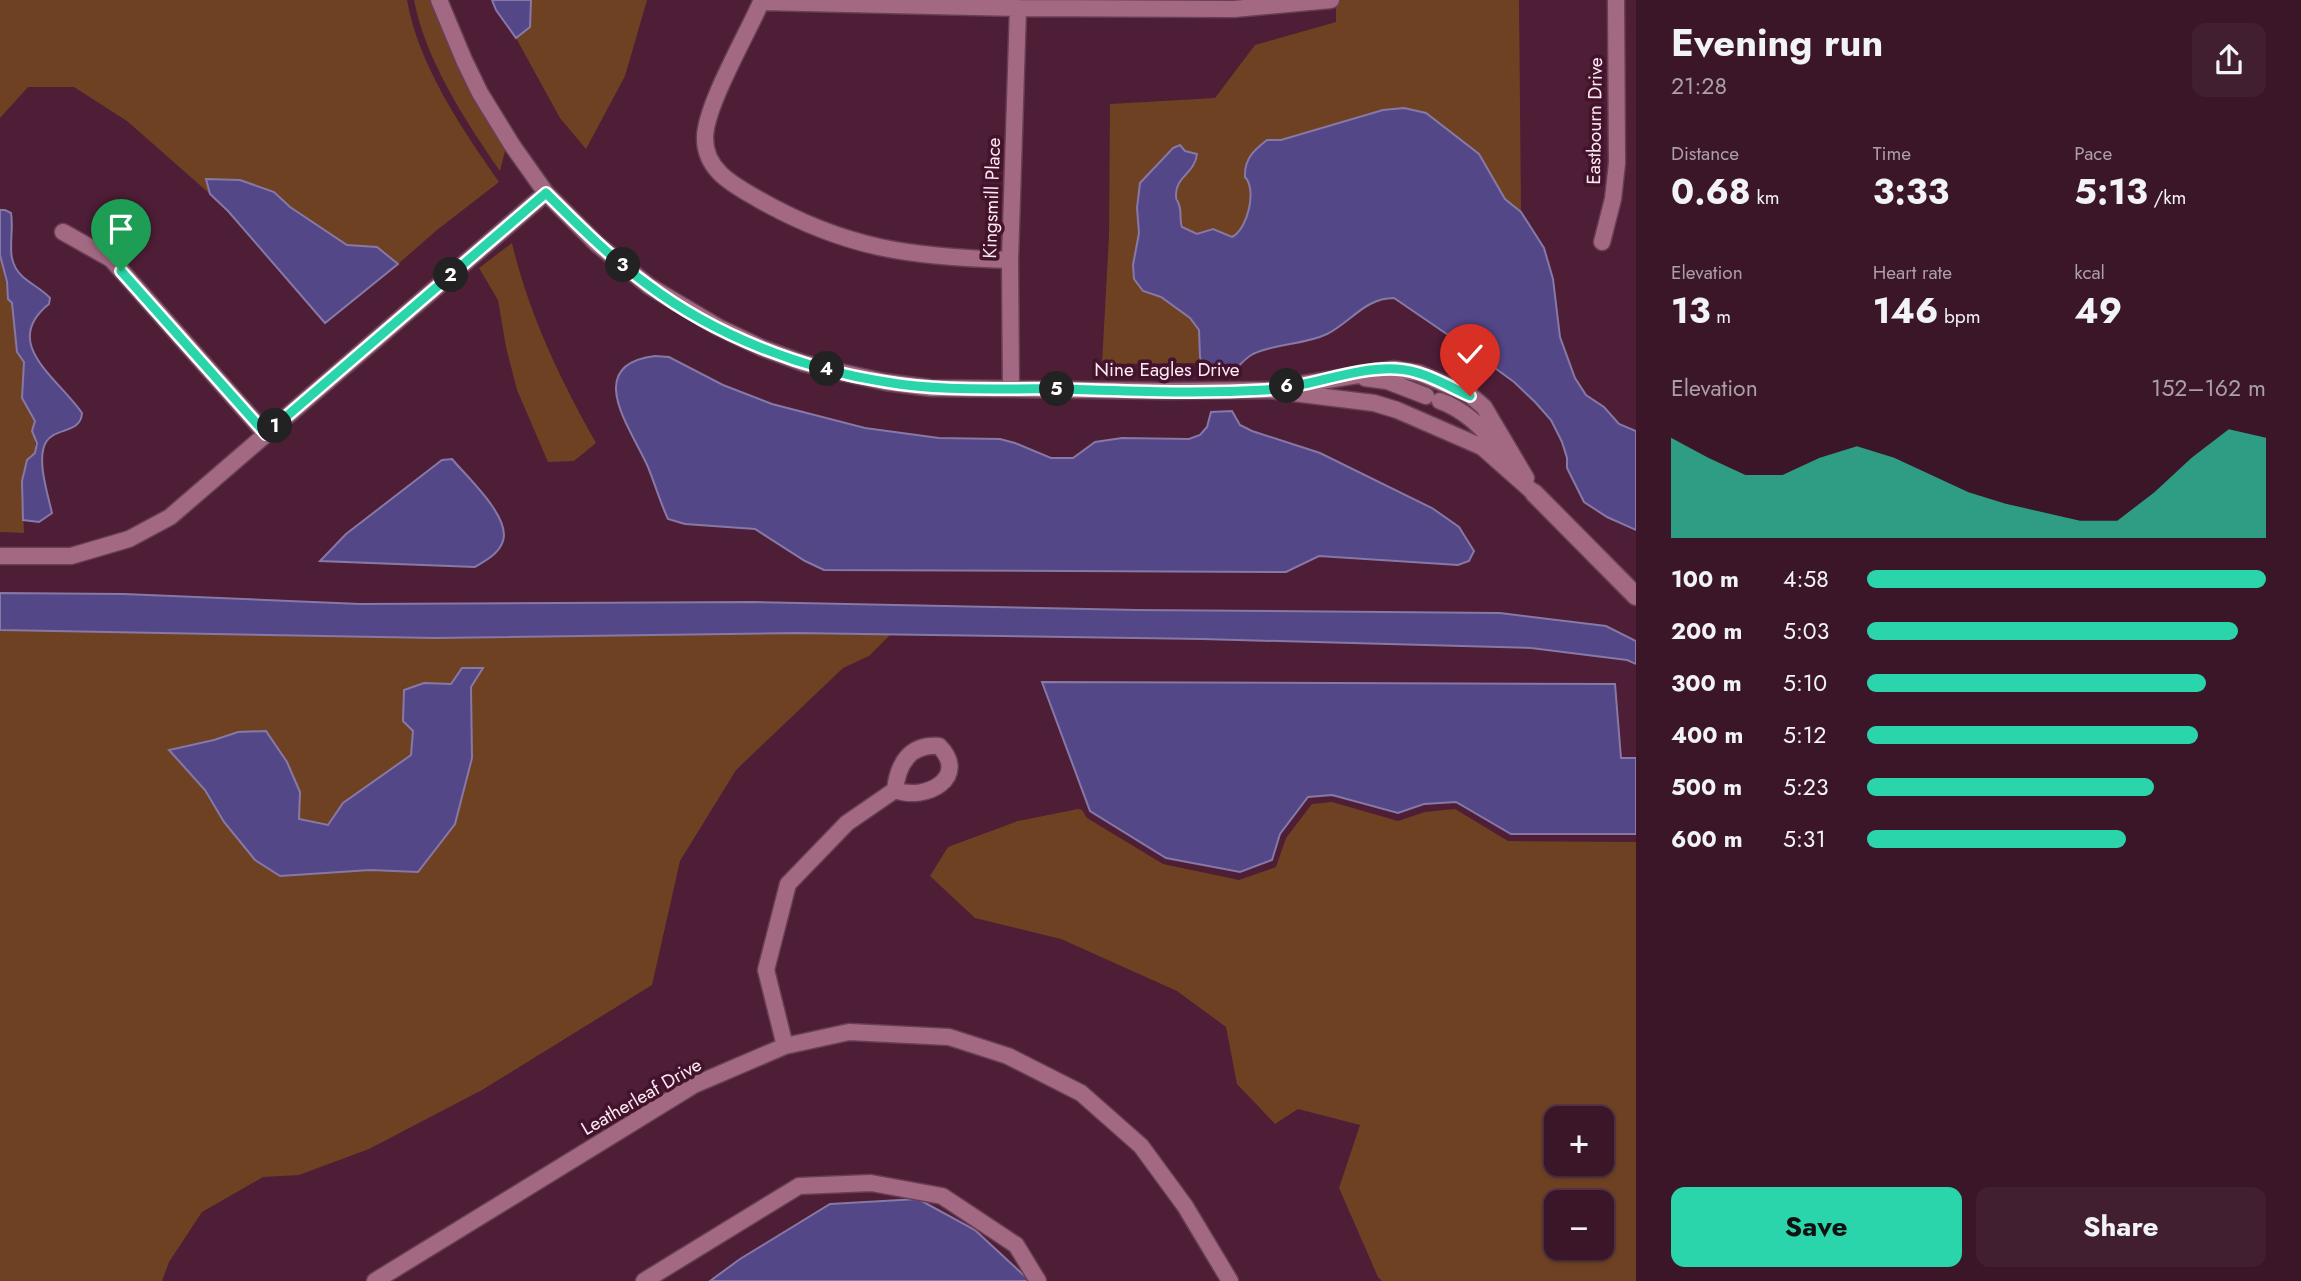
<!DOCTYPE html>
<meta charset="utf-8">
<style>
body{margin:0;font-family:Jost,sans-serif;background:#411f30;color:#f1f3f6;height:100vh;display:flex;flex-direction:column;font-size:26px;white-space:nowrap}
*{box-sizing:border-box;margin:0}
p{font-size:23px;color:#ab9fa8}
.icon{flex:none;width:38px;height:38px;fill:none;stroke:currentColor;stroke-width:2;stroke-linecap:round;stroke-linejoin:round}
.map{position:relative;flex:1;overflow:hidden}
.panel{display:flex;flex-direction:column;background:#3a1628;width:665px}
.panel>*{flex:none}
.buttons{position:absolute;left:1544px;top:1106px;display:grid;gap:14px}
.buttons a{display:grid;place-items:center;width:70px;height:70px;border-radius:14px;background:#3a1628;box-shadow:0 2px 5px #0004,0 0 0 2px #543545;font-size:35px}
.pin{position:absolute;display:grid;place-items:center;width:60px;height:60px;color:#fff;margin:-72px -30px;border-radius:50% 50% 50% 0;rotate:-45deg;box-shadow:0 0 7px #0007}
.pin .icon{rotate:45deg}
.km{position:absolute;width:35px;height:35px;margin:-18px;border-radius:50%;background:#222;color:#fff;font-size:19px;line-height:35px;text-align:center}
.round{display:grid;place-items:center;flex:none;width:74px;height:74px;border-radius:14px;background:#411f30}
.headline{display:flex;align-items:center;justify-content:space-between;height:119px;padding:0 35px}
h1{font-size:38px;font-weight:700;line-height:52px}
.metrics{display:grid;grid-template-columns:repeat(3,1fr);gap:10px;height:119px;padding:7px 35px}
.metrics div{display:grid;align-content:center}
.metrics b{font-size:35px;font-weight:700}
.metrics small{font-size:19px;font-weight:400}
.metrics p{font-size:19px}
.chart{height:196px;padding:14px 35px}
.chart p{display:flex;justify-content:space-between}
.chart svg{width:100%;height:126px;margin-top:7px;fill:#2bd5ac;opacity:.7}
.cta{display:flex;gap:14px;margin-top:auto;padding:14px 35px}
.cta a{flex:1;height:80px;border-radius:14px;background:#2bd5ac;color:#111;font-size:28px;font-weight:700;line-height:80px;text-align:center}
.cta a+a{background:#411f30;color:#f1f3f6}
ul{padding:0 35px;list-style:none;font-size:23px}
li{display:grid;grid-template-columns:112px 84px 1fr;align-items:center;height:52px}
li i{height:18px;border-radius:9px;background:#2bd5ac}
main{display:flex;flex:1;min-height:0}
.map>svg:first-child{display:block}
.green{fill:#6f4123;fill-rule:evenodd}
.water{fill:#544787;stroke:#8778a6;stroke-width:2}
.lines{fill:none;stroke-linecap:round;stroke-linejoin:round}
.street-casing{stroke:#673f54;stroke-width:19}
.secondary-casing{stroke:#673f54;stroke-width:21}
.street{stroke:#a36983;stroke-width:16}
.secondary{stroke:#a36983;stroke-width:18}
.route-casing{stroke:#fff;stroke-width:14}
.route{stroke:#2bd5ac;stroke-width:9}
.labels{text-anchor:middle;stroke-width:7;stroke-linejoin:round;paint-order:stroke}
.street-label{font-size:19px;fill:#fde9f0;stroke:#43122c}
</style>
<main>
<div class="map">
<svg width="1636" height="1281" viewBox="0 0 1636 1281">
<rect width="100%" height="100%" fill="#4e1d36"/>
<path class="green" d="M0 0H407C418 64 462 129 499 182L437 230 398 264 377 247 347 245 290 207 274 192 207 179 210 194 127 121 74 87H28L0 118Z
M414 0H431L457 64 505 151 500 171C466 122 425 59 414 0Z
M531 0H647L625 76 586 149 560 118 516 38 530 27Z
M1336 0H1519L1521 212 1505 199 1479 154 1404 108 1383 110 1281 140H1267L1248 159 1253 194 1244 225 1240 233 1232 237 1213 229 1197 234 1182 227C1179 219 1181 212 1179 205 1175 191 1175 184 1188 174L1137 208 1139 233 1133 265 1143 291C1160 296 1192 312 1199 330 1203 340 1197 353 1202 363L1102 364 1109 236 1110 104 1215 98 1255 45 1336 22Z
M512 243C529 315 560 379 596 443L574 461 548 462 517 390 506 347 498 300 479 268Z
M0 255C2 265 8 297 12 303L17 352 24 362 22 398 35 421V453L27 460 22 482 24 533 0 532Z
M0 630 435 638 795 633 890 635 869 656 843 668 736 770 680 861 652 985 482 1090 369 1149 299 1175 263 1177 202 1212 169 1262 162 1281H0Z
M1332 802 1398 821 1425 812 1455 809 1508 841 1636 842V1281H1382L1378 1277 1339 1188 1360 1125 1298 1109 1275 1124 1237 1084 1226 1027 1177 991 1061 939 975 918 930 876 948 847 1018 821 1078 809 1082 810 1087 818 1163 864 1239 880 1276 867 1286 838 1312 804ZM1556 1118H1601V1164H1556ZM1556 1202H1601V1248H1556Z"/>
<path class="water" d="M492 0H531L530 27 516 38 496 10Z
M1404 108 1426 113 1479 154 1505 199 1521 212 1544 248 1553 279 1560 337 1575 378 1586 395 1604 407 1619 424 1636 431V530L1607 517 1584 502 1567 468V458L1562 442 1551 420 1535 402 1514 382 1473 352 1394 298C1365 298 1351 322 1327 334 1304 345 1277 343 1253 354 1244 359 1240 365 1233 372H1212L1202 363 1200 357 1199 330 1190 318 1161 297 1143 291 1134 279 1133 265 1139 233 1137 208 1140 183 1173 148 1180 145 1185 151 1197 154C1195 173 1176 177 1176 194 1176 203 1177 197 1179 205 1182 212 1179 219 1182 227L1197 234 1213 229 1232 237C1248 229 1257 189 1245 177 1244 159 1254 150 1267 140H1281L1383 110Z
M206 179 240 180 274 192 290 207 347 245 377 247 398 264 325 323 228 211 210 194Z
M0 210H5L11 213C15 236 3 259 23 277 32 285 42 289 50 298L49 304C0 343 57 377 82 413 81 434 55 427 46 442 36 459 48 495 52 513L39 522 23 520 22 481 27 460 35 453 37 443 32 431 35 421 22 398 24 362 17 352 12 303 8 299 7 282 0 255Z
M655 356 669 357 723 385 772 404 865 428 939 438 1000 439 1015 443 1051 458H1073L1095 442 1122 438 1189 439 1200 435 1207 427 1211 412 1232 411 1240 425 1252 431 1320 453 1432 508 1459 527 1474 551 1469 561 1458 565 1319 556 1286 572 824 570 805 561 755 529 685 524 668 519C660 502 655 484 648 467 632 430 581 365 655 356Z
M452 459C467 477 511 517 503 541 499 554 485 561 475 567L320 561 346 534 442 460Z
M0 593 124 594 360 604 753 602 1136 610 1500 613 1606 626 1636 641V664L1627 660 1531 648 1202 639 795 633 435 638 0 630Z
M462 668H483L471 687 472 758 455 824 418 872 370 870 280 876 255 860 224 822 205 790 169 750 214 740 238 732 266 731 287 762 300 792 299 819 328 825 343 803 411 755 413 731 403 721 404 690 424 683 451 684Z
M1042 682 1615 684 1621 758H1636V834H1511L1456 802 1424 804 1398 813 1332 795 1308 797 1280 834 1272 860 1240 872 1166 858 1090 811Z
M918 1199 975 1230 1030 1281H710L740 1259 830 1204Z"/>
<g class="lines">
<g class="street-casing">
<path id="street" d="M439 0 464 60 480 93 512 145 546 193 597 244 649 286 718 327 762 348 803 363 836 371 885 382 931 388 1165 391 1268 390 1374 403 1397 410 1482 447 1534 493
M762 0C748 33 705 106 705 138 705 171 734 185 758 199 846 249 911 257 1010 260
M762 2 1018 8 1234 9 1331 0
M63 232 111 259 266 434
M1602 242 1613 199 1617 163 1616 0
M1365 378 1387 381 1426 396
M1284 387 1395 369 1419 373 1470 395 1484 407 1526 478
M1011 389 1010 260 1018 8
M1440 401C1466 410 1486 431 1502 452
M0 556H71L129 539 170 517 546 193
M785 1046 766 970 788 884 847 823 895 790C898 763 910 744 939 746 970 777 926 802 895 790
M375 1281 694 1085 785 1046 849 1032 949 1037 1008 1056 1081 1093 1141 1146 1185 1206 1230 1281
M644 1281 799 1186 871 1183 942 1196 1016 1245 1038 1281"/>
</g>
<g class="secondary-casing">
<path id="secondary" d="M1534 493 1636 596"/>
</g>
<use href="#street" class="street"/>
<use href="#secondary" class="secondary"/>
</g>
<g class="lines">
<g class="route-casing">
<path id="route" d="M121 271 266 434 546 193C579 226 611 258 648 285 716 336 802 369 886 382 943 392 1002 388 1059 389 1128 391 1197 394 1265 390 1309 388 1352 367 1396 369 1422 370 1446 385 1470 396"/>
</g>
<use href="#route" class="route"/>
</g>
<g class="labels">
<g class="street-label">
<text transform="translate(1594 121) rotate(-89)" y="7">Eastbourn Drive</text>
<text transform="translate(991 198) rotate(-88)" y="7">Kingsmill Place</text>
<text x="1167" y="376">Nine Eagles Drive</text>
<text transform="translate(641 1096) rotate(-30)" y="7">Leatherleaf Drive</text>
</g>
</g>
</svg>
<div class="buttons">
<a>+</a>
<a>−</a>
</div>
<div class="pin" style="left:121px;top:271px;background:#1e9e55"><svg class="icon" aria-label="arrive" viewBox="0 0 24 24"><path d="M6 21V4h12l-3 4 3 4H6"/></svg></div>
<div class="pin" style="left:1470px;top:396px;background:#d93025"><svg class="icon" aria-label="check" viewBox="0 0 24 24"><path d="M5 12l5 5 9-10"/></svg></div>
<b class="km" style="left:275px;top:426px">1</b>
<b class="km" style="left:451px;top:275px">2</b>
<b class="km" style="left:623px;top:265px">3</b>
<b class="km" style="left:827px;top:369px">4</b>
<b class="km" style="left:1057px;top:389px">5</b>
<b class="km" style="left:1287px;top:386px">6</b>
</div>
<section class="panel">
<div class="headline"><div><h1>Evening run</h1><p>21:28</p></div><a class="round"><svg class="icon" aria-label="share" viewBox="0 0 24 24"><path d="M12 15V3M7 8l5-5 5 5M5 13v7h14v-7"/></svg></a></div>
<div class="metrics">
<div><p>Distance</p><b>0.68<small> km</small></b></div>
<div><p>Time</p><b>3:33</b></div>
<div><p>Pace</p><b>5:13<small> /km</small></b></div>
</div>
<div class="metrics">
<div><p>Elevation</p><b>13<small> m</small></b></div>
<div><p>Heart rate</p><b>146<small> bpm</small></b></div>
<div><p>kcal</p><b>49</b></div>
</div>
<div class="chart"><p><span>Elevation</span>152–162 m</p>
<svg viewBox="0 0 160 44" preserveAspectRatio="none"><path d="M0 44V9L10 16L20 22L30 22L40 16L50 12L60 16L70 22L80 28L90 32L100 35L110 38L120 38L130 28L140 16L150 6L160 9V44z"/></svg>
</div>
<ul>
<li><b>100 m</b>4:58<i style="width:100%"></i></li>
<li><b>200 m</b>5:03<i style="width:93%"></i></li>
<li><b>300 m</b>5:10<i style="width:85%"></i></li>
<li><b>400 m</b>5:12<i style="width:83%"></i></li>
<li><b>500 m</b>5:23<i style="width:72%"></i></li>
<li><b>600 m</b>5:31<i style="width:65%"></i></li>
</ul>
<div class="cta"><a>Save</a><a>Share</a></div>
</section>
</main>
